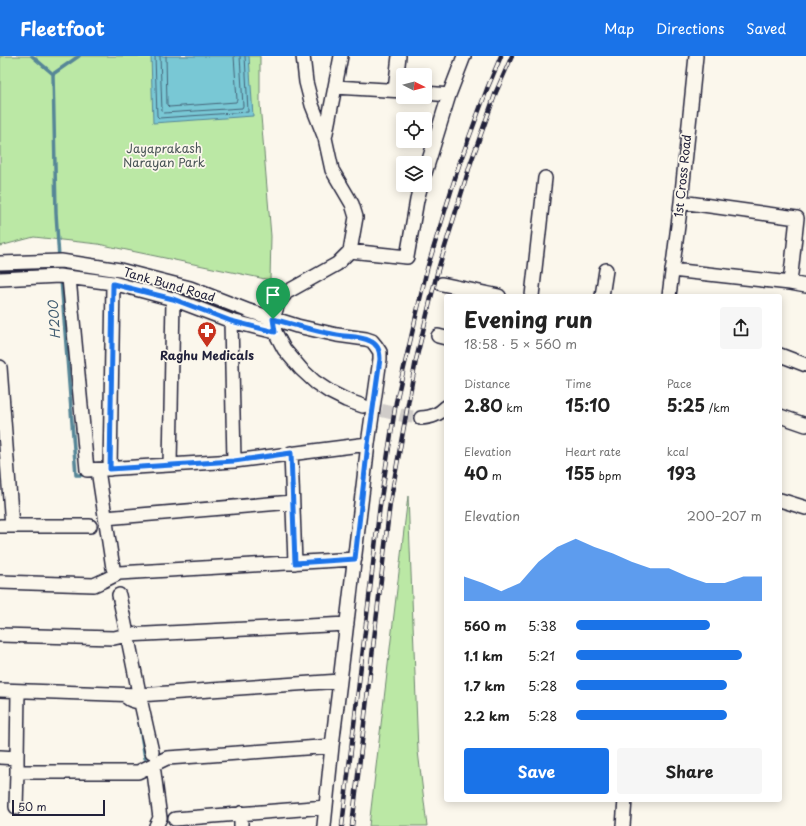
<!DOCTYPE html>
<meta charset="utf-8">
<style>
body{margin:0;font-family:"Playpen Sans",sans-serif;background:#f6f6f6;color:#222;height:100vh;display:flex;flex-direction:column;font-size:15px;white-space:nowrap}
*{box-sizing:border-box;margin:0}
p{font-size:13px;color:#767676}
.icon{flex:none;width:22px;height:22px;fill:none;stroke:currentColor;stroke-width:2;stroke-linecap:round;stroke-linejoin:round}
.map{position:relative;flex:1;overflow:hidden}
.side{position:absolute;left:444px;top:238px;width:338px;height:508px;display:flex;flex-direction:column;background:#fff;border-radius:4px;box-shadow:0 2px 10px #0003}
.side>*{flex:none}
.needle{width:26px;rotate:96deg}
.tools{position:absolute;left:396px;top:12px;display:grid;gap:8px}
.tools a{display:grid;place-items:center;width:36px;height:36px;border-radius:4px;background:#fff;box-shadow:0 2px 10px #0003;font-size:20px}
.scale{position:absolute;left:12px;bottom:10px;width:93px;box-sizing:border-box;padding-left:4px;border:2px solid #22223b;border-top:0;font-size:11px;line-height:14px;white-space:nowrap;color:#22223b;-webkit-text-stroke:3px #fbf7ec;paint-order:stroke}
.pin{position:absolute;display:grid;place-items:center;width:34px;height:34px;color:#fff;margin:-41px -17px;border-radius:50% 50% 50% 0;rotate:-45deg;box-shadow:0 0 4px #0007}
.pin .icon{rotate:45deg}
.round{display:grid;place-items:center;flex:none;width:42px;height:42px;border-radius:4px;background:#f6f6f6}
.head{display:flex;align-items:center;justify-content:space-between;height:68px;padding:0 20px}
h1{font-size:22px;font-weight:700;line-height:30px}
.stats{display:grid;grid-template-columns:repeat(3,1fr);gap:6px;height:68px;padding:4px 20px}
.stats div{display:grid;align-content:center}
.stats b{font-size:17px;font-weight:700}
.stats small{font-size:11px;font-weight:400}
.stats p{font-size:11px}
.chart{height:112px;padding:8px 20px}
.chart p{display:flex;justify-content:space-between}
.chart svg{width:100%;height:72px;margin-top:4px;fill:#1a73e8;opacity:.7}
.primary-button{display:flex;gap:8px;margin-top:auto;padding:8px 20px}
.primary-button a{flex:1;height:46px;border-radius:4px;background:#1a73e8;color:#fff;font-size:16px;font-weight:700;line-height:46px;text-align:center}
.primary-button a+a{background:#f6f6f6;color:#222}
ul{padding:0 20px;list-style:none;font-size:13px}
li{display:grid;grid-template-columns:64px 48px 1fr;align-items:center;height:30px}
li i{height:10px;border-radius:5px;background:#1a73e8}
header{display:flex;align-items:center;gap:24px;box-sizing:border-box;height:56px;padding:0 20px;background:#1a73e8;color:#fff}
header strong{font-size:19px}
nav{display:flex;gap:22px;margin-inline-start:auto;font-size:14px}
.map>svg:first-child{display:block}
.green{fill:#bbe8a5;stroke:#6e8570}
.water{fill:#79c8d5;stroke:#568697}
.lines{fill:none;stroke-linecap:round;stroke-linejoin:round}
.shore{stroke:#456479;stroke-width:1}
.stream{stroke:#568697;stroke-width:3.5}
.minor-tunnel{stroke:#d0ccc9;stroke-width:13;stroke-dasharray:13 6;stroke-linecap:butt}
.minor-casing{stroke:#22223b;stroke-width:16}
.minor{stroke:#fbf7ec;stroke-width:13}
.rail-casing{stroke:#22223b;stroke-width:4.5}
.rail{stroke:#fbf7ec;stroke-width:3;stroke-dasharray:9;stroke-linecap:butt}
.route-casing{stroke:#fff;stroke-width:8}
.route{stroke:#1a73e8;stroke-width:5}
.labels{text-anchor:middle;stroke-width:3.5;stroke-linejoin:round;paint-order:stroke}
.park-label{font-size:12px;fill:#485456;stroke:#fbf7ec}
.street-label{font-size:12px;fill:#22223b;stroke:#fbf7ec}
.poi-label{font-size:12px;font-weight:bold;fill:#22223b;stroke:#fbf7ec}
.water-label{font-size:13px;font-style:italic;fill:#405c71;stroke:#fbf7ec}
</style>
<header>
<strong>Fleetfoot</strong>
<nav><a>Map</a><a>Directions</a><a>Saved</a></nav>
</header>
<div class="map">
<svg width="806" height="770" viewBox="0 0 806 770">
<rect width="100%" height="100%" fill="#fbf7ec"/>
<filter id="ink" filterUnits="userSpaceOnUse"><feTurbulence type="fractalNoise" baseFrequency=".025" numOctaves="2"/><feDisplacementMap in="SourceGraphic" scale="8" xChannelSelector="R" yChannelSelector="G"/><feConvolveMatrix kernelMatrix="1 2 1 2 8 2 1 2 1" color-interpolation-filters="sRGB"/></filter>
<g filter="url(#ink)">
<path class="green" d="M0 0H260V48L271 180 270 224 98 188 34 181 0 190Z
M408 440 418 695 427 770H369Z"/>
<path class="water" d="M151 0H249L253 60 153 67Z"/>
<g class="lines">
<path class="shore" d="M155 0 157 60 159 62 248 56V55L245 0
M160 0 162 55 164 57 242 52 243 50 240 0
M166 0 167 49 169 51 236 46 237 44 234 0"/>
<path class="stream" d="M32 0 53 18 56 157 60 217
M53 18 79 0
M61 223 76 419H87
M138 660 145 702"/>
<path class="minor-tunnel" d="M363 350 405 360 421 362"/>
<g class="minor-casing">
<path id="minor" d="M303 0 306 26 312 49 325 82
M341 0 325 82 332 114 352 148 356 161 350 195 337 208 287 236 278 247 273 263 275 276 284 293 301 313 315 326 330 336 346 344 363 350
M335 31 403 35
M395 34 399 0
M425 37 449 39
M425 117 449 39 464 0
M681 146 797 162 790 227
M350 195 407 201 417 144 421 129
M0 207 61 205 120 214 139 219 190 232 249 255 297 270 337 279 366 283 372 285 376 290 380 296V303L368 388 340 625 332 690 324 770
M672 214 790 227 806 230
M69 222 87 414 234 405 368 388
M0 223 59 220 113 227 173 243 231 265 275 276
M442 228 499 240
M532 240 545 122
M602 240 606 214
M669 240 681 146 696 0
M231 265 234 405
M438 280 446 282
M780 299 806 309
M0 311 12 470
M780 360 806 369
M421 362C432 361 438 359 446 351
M291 397 295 507
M170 409 173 243
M110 413 113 227
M98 414 113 512
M780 444 806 452
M105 462 292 446
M0 470H90
M0 526 94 529 105 524 119 517 355 503
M119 539 138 632
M0 579 114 582 127 579 347 568
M0 634 139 639 340 625
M127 641C130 646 136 644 141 647L152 696
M0 701 17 702V716H138L167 702 212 699 332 690
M17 702 18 635
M153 709 160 762 156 770
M16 751 17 716
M241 757V770
M175 763 326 751
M623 770 625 744"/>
</g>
<use href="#minor" class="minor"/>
<g class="rail-casing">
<path id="rail" d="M342 770 380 449 396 346 427 213 460 106 487 33 501 0
M352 770 390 447 416 304 437 217 471 106 496 36 512 0"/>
</g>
<use href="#rail" class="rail"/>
</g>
</g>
<g class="lines" filter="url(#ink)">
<g class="route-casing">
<path id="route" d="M113 228 173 243 231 265 275 276 273 263C294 269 315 275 337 279 347 281 360 280 370 285 378 288 380 295 380 303L368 388 355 503 295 507 291 397 234 405 110 413Z"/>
</g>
<use href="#route" class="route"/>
</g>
<defs>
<g id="pharmacy-pin" transform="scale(1)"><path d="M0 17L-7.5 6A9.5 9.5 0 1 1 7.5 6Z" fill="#c8321e" stroke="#fbf7ec"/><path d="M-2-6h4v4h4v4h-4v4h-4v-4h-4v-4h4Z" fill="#fff"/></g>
</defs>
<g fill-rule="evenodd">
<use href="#pharmacy-pin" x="207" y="275"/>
</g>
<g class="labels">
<g class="park-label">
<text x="164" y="97">Jayaprakash<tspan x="164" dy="14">Narayan Park</tspan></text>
</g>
<g class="street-label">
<text transform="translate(683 120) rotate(-84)" y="4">1st Cross Road</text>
<text transform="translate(169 229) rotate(16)" y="4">Tank Bund Road</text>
</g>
<g class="poi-label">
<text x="207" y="304">Raghu Medicals</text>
</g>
<g class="water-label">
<text transform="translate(54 264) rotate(-94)" y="5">H200</text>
</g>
</g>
</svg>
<div class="tools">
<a><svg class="needle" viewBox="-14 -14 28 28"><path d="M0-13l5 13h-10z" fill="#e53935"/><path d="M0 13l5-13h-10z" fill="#767676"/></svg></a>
<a><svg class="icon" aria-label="locate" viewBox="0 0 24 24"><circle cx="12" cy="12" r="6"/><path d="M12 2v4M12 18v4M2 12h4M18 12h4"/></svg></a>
<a><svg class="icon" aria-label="layers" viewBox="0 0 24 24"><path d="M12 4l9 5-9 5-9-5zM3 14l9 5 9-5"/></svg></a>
</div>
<div class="scale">50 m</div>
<div class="pin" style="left:273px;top:263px;background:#1e9e55"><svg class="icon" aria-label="arrive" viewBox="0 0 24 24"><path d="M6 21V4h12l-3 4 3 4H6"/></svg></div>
<section class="side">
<div class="head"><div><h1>Evening run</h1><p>18:58 · 5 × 560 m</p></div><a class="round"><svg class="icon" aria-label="share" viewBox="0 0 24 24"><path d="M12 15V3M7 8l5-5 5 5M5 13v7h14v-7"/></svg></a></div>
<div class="stats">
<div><p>Distance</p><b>2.80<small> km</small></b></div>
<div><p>Time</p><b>15:10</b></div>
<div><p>Pace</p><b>5:25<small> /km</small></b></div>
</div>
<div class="stats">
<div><p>Elevation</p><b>40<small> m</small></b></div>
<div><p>Heart rate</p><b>155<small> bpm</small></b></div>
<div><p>kcal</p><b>193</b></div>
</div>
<div class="chart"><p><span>Elevation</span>200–207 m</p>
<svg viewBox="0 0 160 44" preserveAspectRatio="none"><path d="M0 44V29L10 33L20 38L30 33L40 20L50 11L60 6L70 11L80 15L90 20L100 24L110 24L120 29L130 33L140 33L150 29L160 29V44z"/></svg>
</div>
<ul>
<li><b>560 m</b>5:38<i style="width:72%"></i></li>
<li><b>1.1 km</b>5:21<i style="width:89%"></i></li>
<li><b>1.7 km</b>5:28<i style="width:81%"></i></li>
<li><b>2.2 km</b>5:28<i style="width:81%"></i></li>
</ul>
<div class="primary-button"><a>Save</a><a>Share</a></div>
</section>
</div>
